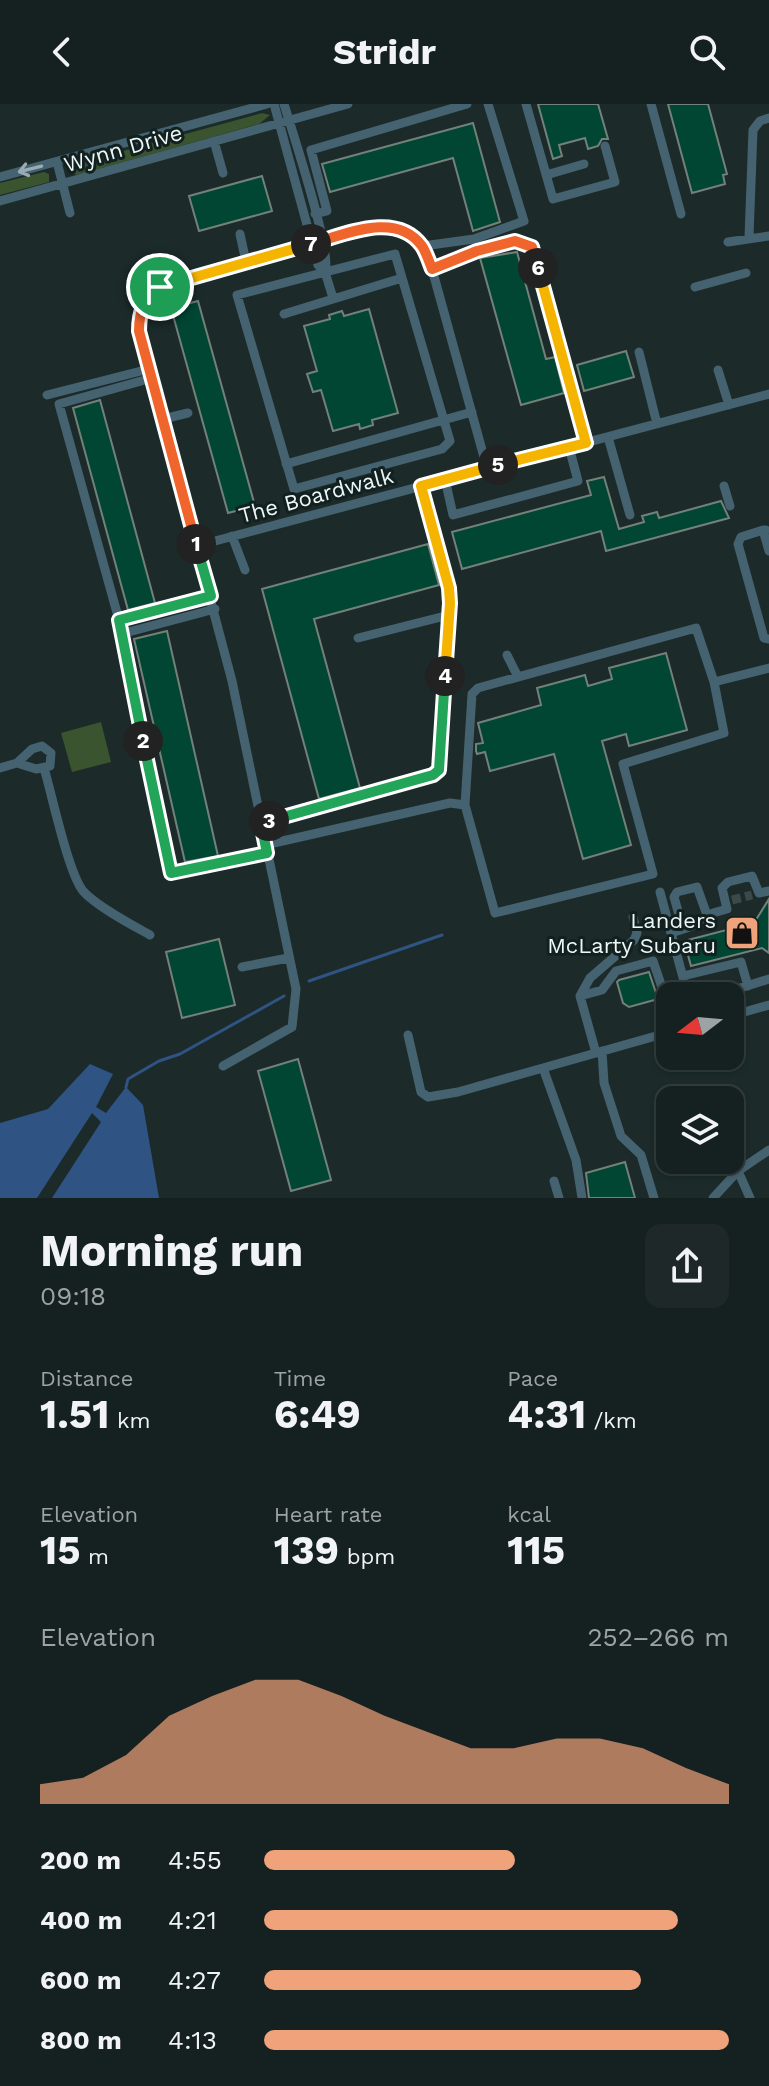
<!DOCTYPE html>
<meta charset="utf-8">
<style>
body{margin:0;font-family:"Work Sans",sans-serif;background:#1e2829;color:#f1f3f6;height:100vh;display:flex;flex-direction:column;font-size:30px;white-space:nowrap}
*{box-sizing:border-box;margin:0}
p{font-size:26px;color:#9da3a5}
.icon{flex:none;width:44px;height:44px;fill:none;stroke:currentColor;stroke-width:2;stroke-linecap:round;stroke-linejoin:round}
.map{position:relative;height:1094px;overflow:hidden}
.panel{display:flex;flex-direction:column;background:#152020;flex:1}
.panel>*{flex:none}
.needle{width:52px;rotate:254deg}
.fabs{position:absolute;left:656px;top:878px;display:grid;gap:16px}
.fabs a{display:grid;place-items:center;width:88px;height:88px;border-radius:16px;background:#152020;box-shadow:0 2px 6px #0004,0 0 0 2px #343e3e;font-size:40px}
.pin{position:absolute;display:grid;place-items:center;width:68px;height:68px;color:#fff;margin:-34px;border:4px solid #fff;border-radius:50%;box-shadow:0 2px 8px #0007}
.km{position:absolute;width:40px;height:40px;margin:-20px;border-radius:50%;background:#222;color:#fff;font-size:22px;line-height:40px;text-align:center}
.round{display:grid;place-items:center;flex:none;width:84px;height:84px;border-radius:16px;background:#1e2829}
.headline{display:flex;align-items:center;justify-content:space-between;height:136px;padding:0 40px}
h1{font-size:44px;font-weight:700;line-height:60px}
.figures{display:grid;grid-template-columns:repeat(3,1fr);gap:12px;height:136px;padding:8px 40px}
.figures div{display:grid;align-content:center}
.figures b{font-size:40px;font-weight:700}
.figures small{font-size:22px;font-weight:400}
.figures p{font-size:22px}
.chart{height:224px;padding:16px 40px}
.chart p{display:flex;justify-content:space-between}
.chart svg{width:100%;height:144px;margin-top:8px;fill:#f0a27a;opacity:.7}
ul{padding:0 40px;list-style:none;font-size:26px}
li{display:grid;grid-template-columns:128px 96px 1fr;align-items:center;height:60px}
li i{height:20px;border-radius:10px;background:#f0a27a}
header{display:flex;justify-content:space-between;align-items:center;height:104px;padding:0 40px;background:#152020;font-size:36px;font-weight:700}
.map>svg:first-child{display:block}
.green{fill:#3a542f}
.water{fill:#2f5383}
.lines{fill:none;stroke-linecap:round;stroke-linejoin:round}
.stream{stroke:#2f5383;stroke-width:3}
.building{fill:#004633;stroke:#73817a;stroke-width:2}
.minor-tunnel{stroke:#3c4949;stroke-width:9;stroke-dasharray:9 4.5;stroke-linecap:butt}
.minor{stroke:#44626f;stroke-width:9}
.oneway{stroke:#99acb3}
.split-1-casing{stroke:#fff;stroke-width:16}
.split-2-casing{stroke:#fff;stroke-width:16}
.split-3-casing{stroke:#fff;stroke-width:16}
.split-4-casing{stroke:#fff;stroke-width:16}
.split-5-casing{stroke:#fff;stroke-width:16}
.split-6-casing{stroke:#fff;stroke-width:16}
.split-7-casing{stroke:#fff;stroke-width:16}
.split-8-casing{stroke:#fff;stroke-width:16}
.split-1{stroke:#f0652b;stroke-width:10}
.split-2{stroke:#22a559;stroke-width:10}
.split-3{stroke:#22a559;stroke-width:10}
.split-4{stroke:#22a559;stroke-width:10}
.split-5{stroke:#f5b400;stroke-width:10}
.split-6{stroke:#f5b400;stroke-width:10}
.split-7{stroke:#f0652b;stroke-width:10}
.split-8{stroke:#f5b400;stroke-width:10}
.labels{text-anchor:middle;stroke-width:6;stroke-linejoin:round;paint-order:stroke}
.street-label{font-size:22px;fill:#eef7f7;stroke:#132020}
.poi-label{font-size:22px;fill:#eef7f7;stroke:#132020;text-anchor:end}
</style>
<header><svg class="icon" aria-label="back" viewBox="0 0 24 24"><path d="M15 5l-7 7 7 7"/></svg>Stridr<svg class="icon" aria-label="search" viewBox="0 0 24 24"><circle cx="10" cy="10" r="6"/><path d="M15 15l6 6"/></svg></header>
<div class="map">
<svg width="769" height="1094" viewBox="0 0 769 1094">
<rect width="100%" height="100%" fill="#1c2a2a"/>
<path class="green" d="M262 9 270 11 259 20 77 71 71 68V63L75 60Z
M44 68 49 70V78L0 91V79Z
M101 618 111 658 72 668 61 629Z"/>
<path class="water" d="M90 960 113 970 96 1003 106 1009 126 983 143 1001 159 1094H52L101 1018 92 1009 37 1094H0V1019L48 1005Z"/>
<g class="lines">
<path class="stream" d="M309 877 442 831
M126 983 128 975 159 957 180 950 284 892"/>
</g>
<path class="building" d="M538 0H598L608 35H602L598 42 588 45 585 34 559 41 562 52 553 55Z
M668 0H708L727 70 723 71 725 80 692 89Z
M473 19 500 118 473 127 453 54 330 88 322 60Z
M262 72 272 107 199 127 189 92Z
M517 148 546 255 555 253 564 289 521 301 480 154Z
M198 197 255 402 228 409 171 204Z
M369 205 398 309 372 316 373 321 360 325 359 320 333 327 321 286 313 288 307 270 317 267 304 222 330 215 329 211 342 207 344 212Z
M626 247 634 273 584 287 577 261Z
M100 296 155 499 128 506 73 304Z
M604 373 619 425 644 418 642 412 657 408 659 414 721 397 729 414 606 447 601 427 462 465 452 428 591 391 587 377Z
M428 440 439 481 314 515 360 684 319 695 262 485Z
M167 527 218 752 185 758 134 535Z
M666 549 687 626 629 642 626 630 602 637 631 741 583 755 554 650 490 667 485 648 477 650 476 647V640L483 639 478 619 541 601 537 584 585 571 588 582 612 575 609 564Z
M769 795V849L762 844 691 862 684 837 754 819Z
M219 835 235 901 182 914 166 848Z
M649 868 658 895 629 903 623 899 617 878 619 876Z
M298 955 331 1076 291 1087 258 967Z
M625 1058 635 1094H589L586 1069Z"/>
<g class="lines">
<path class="minor-tunnel" d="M732 796 752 791"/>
<path class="minor" d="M274 0 318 161 325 168 333 194
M284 0C292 27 333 150 325 168
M526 0 553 95 615 78 605 42
M651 0 681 110
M214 37 223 69
M57 58 70 109
M546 71 584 60
M0 73 267 0
M0 97 348 0
M315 110 327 107 311 46 467 0
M240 130 246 158
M749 133 753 26 760 17 769 14
M728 138 769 132
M423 142 474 135 524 117 488 0
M395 150 450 337 442 345 294 385 237 191Z
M432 165C463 153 499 132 532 143L586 339
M695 183 746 169
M284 210 402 174
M639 248 657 320
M718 266 729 301
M152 274 59 300 119 516 171 769 267 749
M47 291 149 265
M163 315 188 309
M608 333 630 411
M286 360 472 308
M445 375 453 411 578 377 569 343
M724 382 730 402
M763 426 741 433 738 440 764 534 769 535
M766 426H763L769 447
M232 432 245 466
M196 442 769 290
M119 516 211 492
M696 524 714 578 724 629 623 660 653 770 495 809 465 701 472 590 478 584Z
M121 530 215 505
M358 534 449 511
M507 551 518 573
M714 578 769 564
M42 642 51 649 50 662 36 665 17 659 32 645Z
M0 664 17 659
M44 664C52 691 68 768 83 787 96 802 132 821 150 831
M261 719 433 671 439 666 450 499 449 484 421 382
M265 741 450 699 465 701
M660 788 671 829
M683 825 674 793 677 788 697 783 708 814
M242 863 288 854
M683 872 741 858 748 882
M580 892 602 886 616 867 653 857 665 892 670 917
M688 892 671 829 702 819 713 809 727 805 722 784 728 778 752 772 759 789 769 787
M715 892 769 875
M730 912 769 901
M408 931 421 988 428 993 458 988 670 928
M602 947 604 979 621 1032 641 1051 654 1094
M596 949 580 892 590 874 634 836 637 829 633 813
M223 962 292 923 296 885 232 577 139 227C139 199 151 186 176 177L371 125C407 119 419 133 432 165L487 364
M543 964 576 1056 582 1094
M738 1067 750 1094
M554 1077 559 1094
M713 1094 738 1067 769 1046"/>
</g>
<defs><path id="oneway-shaft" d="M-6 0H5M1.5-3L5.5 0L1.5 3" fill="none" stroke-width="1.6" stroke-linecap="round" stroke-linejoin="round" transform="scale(2)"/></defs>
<use class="oneway" href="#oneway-shaft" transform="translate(30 65) rotate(166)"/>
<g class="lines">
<g class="split-1-casing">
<path id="split-1" d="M160 183C144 195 139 207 139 227L196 440"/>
</g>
<g class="split-2-casing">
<path id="split-2" d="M143 637 119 516 211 492 196 440"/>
</g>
<g class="split-3-casing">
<path id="split-3" d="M143 637 171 769 267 749 261 719 269 717"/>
</g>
<g class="split-4-casing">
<path id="split-4" d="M269 717 433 671 439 666 445 572"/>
</g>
<g class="split-5-casing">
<path id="split-5" d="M445 572 450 499 449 484 421 382 498 361"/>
</g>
<g class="split-6-casing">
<path id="split-6" d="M498 361 586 339 538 164"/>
</g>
<g class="split-7-casing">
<path id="split-7" d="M311 140C344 131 396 106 422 142 426 148 429 157 432 165L477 147 515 137 532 143 538 164"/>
</g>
<g class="split-8-casing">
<path id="split-8" d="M160 183 311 140"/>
</g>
<use href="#split-1" class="split-1"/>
<use href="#split-2" class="split-2"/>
<use href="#split-3" class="split-3"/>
<use href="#split-4" class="split-4"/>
<use href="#split-5" class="split-5"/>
<use href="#split-6" class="split-6"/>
<use href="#split-7" class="split-7"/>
<use href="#split-8" class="split-8"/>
</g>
<defs>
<g id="shop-square" transform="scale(1.8)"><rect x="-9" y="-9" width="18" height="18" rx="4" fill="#f0a27a" stroke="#132020"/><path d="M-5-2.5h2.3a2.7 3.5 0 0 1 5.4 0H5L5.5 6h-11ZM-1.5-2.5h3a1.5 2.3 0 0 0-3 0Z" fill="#111"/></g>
</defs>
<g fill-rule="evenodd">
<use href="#shop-square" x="742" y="829"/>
</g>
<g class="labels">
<g class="street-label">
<text transform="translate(123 44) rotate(-16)" y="8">Wynn Drive</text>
<text transform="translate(316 391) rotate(-15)" y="8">The Boardwalk</text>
</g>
<g class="poi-label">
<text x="716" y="824">Landers<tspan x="716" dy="25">McLarty Subaru</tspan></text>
</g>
</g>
</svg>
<div class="fabs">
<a><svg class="needle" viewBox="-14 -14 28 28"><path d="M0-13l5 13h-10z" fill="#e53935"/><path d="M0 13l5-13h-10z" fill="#9da3a5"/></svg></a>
<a><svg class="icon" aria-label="layers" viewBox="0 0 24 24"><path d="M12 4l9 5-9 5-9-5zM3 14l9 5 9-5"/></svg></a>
</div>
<div class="pin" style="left:160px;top:183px;background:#1e9e55"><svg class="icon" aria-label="arrive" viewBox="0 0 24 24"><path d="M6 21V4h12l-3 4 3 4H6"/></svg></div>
<b class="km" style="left:196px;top:440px">1</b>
<b class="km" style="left:143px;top:637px">2</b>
<b class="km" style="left:269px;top:717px">3</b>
<b class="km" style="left:445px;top:572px">4</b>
<b class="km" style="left:498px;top:361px">5</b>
<b class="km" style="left:538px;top:164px">6</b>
<b class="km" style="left:311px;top:140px">7</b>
</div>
<section class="panel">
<div class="headline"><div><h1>Morning run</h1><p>09:18</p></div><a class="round"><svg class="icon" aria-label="share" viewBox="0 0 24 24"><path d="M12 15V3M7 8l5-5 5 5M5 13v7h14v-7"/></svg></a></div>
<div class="figures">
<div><p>Distance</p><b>1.51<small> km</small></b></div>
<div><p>Time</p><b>6:49</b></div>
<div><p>Pace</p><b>4:31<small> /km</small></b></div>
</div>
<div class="figures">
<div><p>Elevation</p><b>15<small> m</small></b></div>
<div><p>Heart rate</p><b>139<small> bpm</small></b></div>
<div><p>kcal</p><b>115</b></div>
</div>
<div class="chart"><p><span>Elevation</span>252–266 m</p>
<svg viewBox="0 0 160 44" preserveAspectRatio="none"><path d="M0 44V38L10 36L20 29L30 17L40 11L50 6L60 6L70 11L80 17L90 22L100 27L110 27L120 24L130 24L140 27L150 33L160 38V44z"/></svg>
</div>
<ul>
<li><b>200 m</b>4:55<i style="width:54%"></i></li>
<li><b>400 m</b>4:21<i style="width:89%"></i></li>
<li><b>600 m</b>4:27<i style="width:81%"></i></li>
<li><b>800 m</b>4:13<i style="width:100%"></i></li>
</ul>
</section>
